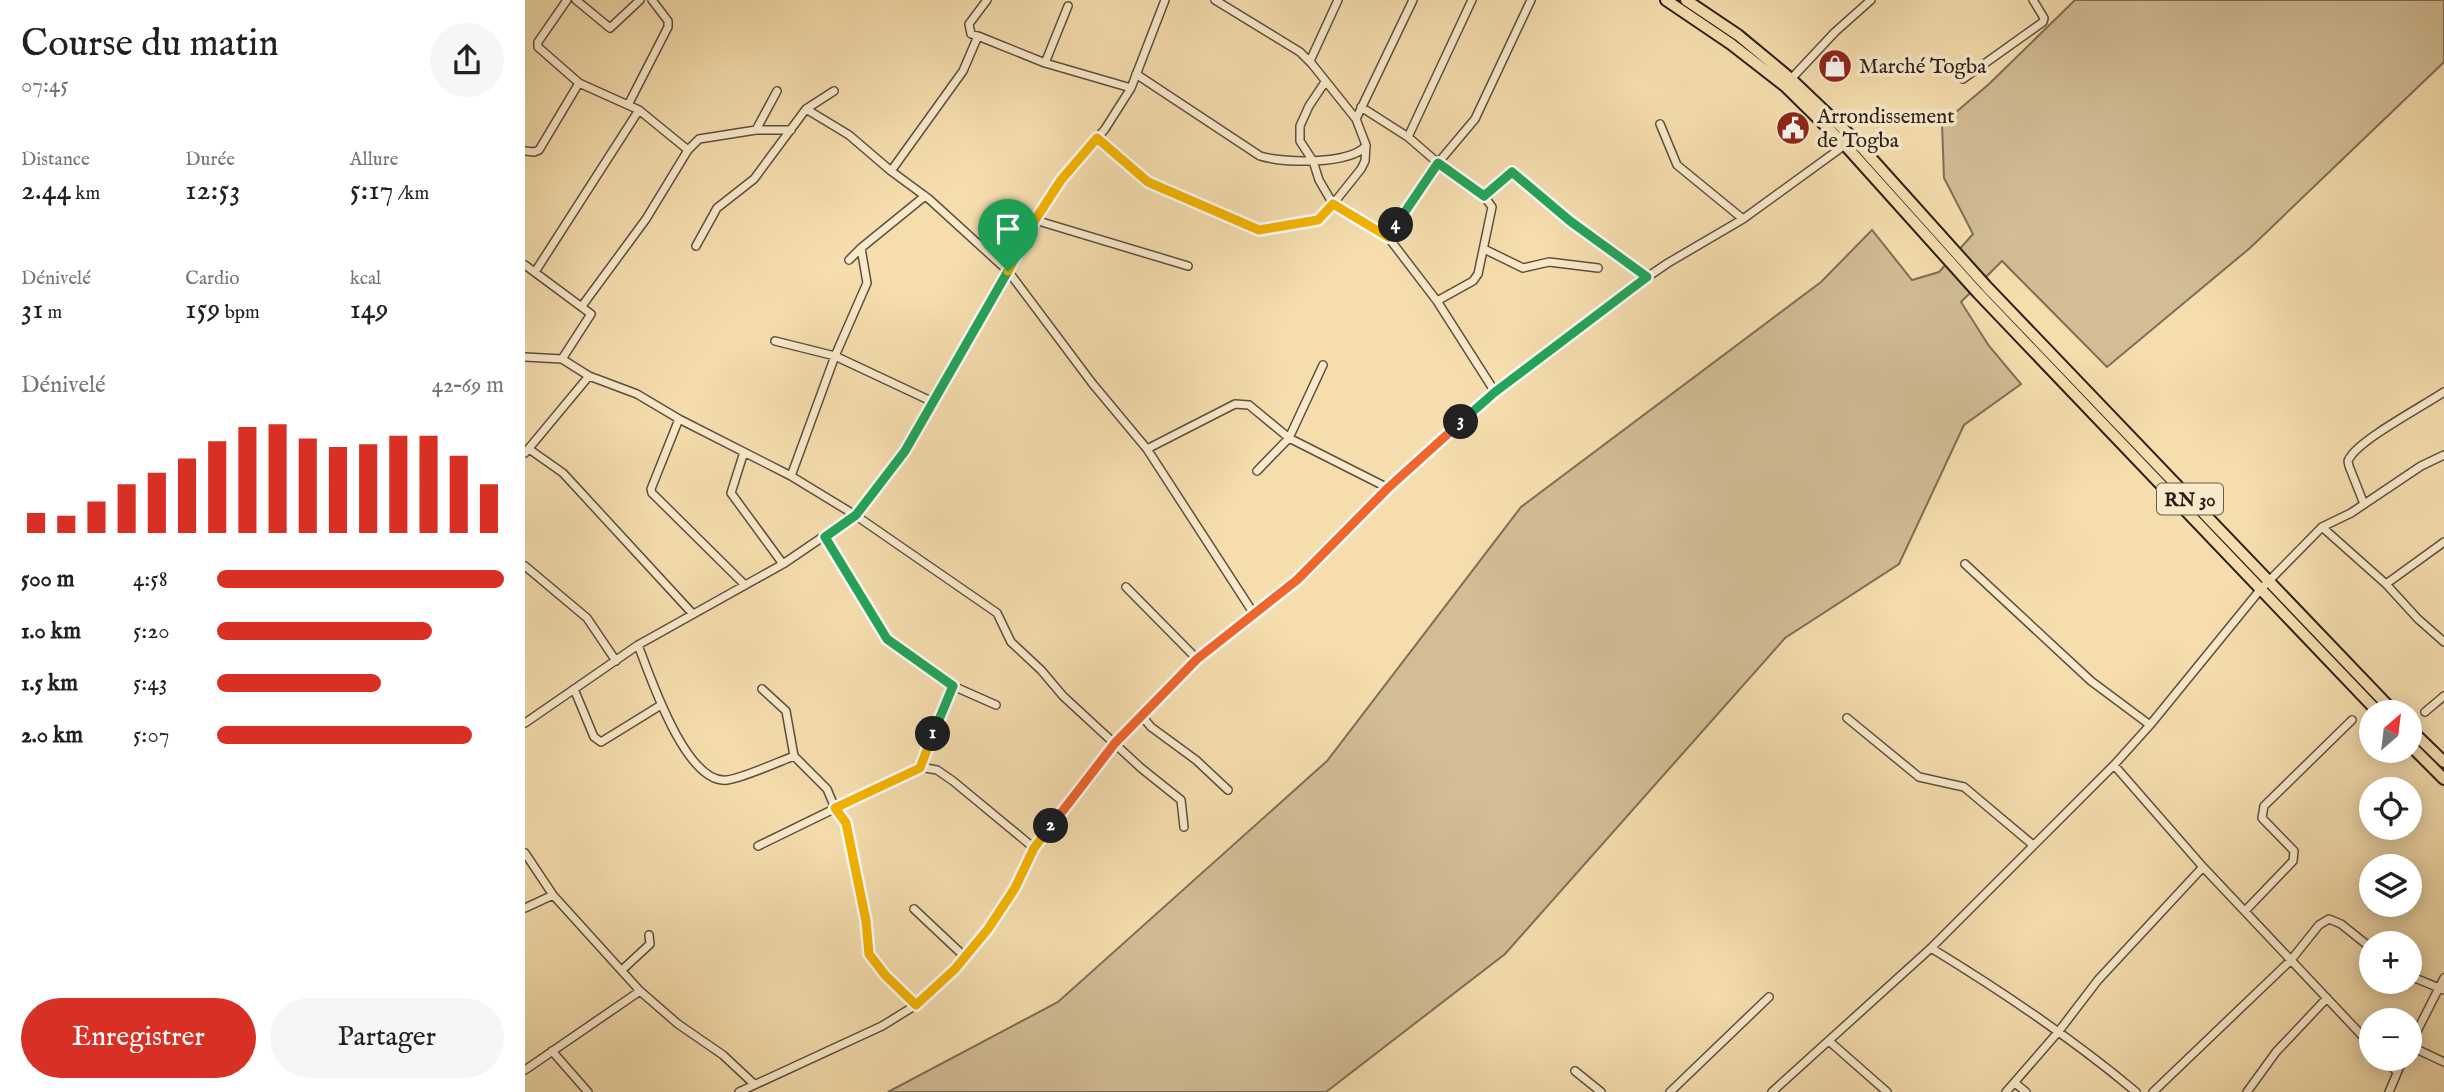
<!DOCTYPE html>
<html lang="fr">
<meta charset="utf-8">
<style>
body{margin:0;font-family:"IM FELL English",serif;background:#f6f6f6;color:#202124;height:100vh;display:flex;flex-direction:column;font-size:26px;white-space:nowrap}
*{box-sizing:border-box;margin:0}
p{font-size:23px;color:#757577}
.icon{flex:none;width:38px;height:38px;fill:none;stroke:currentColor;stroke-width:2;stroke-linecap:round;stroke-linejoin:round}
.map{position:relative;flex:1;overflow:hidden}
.side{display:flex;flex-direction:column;background:#fff;width:525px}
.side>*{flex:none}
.needle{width:46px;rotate:28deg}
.fabs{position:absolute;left:1834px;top:700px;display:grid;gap:14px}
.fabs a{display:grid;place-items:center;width:63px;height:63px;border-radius:50%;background:#fff;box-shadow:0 4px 18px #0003;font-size:35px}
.pin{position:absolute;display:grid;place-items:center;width:60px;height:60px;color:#fff;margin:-72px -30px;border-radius:50% 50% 50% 0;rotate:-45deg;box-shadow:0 0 7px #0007}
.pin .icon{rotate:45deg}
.km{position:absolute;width:35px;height:35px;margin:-18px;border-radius:50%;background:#222;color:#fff;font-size:19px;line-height:35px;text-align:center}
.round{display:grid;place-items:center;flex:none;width:74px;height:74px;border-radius:37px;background:#f6f6f6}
.summary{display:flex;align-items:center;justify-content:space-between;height:119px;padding:0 21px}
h1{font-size:38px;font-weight:600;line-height:52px}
.figures{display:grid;grid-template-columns:repeat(3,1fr);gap:10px;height:119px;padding:7px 21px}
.figures div{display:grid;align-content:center}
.figures b{font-size:30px;font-weight:600}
.figures small{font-size:19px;font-weight:400}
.figures p{font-size:19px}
.chart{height:196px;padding:14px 21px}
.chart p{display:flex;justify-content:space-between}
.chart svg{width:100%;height:126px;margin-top:7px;stroke:#d93025;stroke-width:6}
.button{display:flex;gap:14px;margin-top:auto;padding:14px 21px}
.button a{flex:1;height:80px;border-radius:42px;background:#d93025;color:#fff;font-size:28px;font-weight:600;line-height:80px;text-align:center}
.button a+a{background:#f6f6f6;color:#202124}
ul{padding:0 21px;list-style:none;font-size:23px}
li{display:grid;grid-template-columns:112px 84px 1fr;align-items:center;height:52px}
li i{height:18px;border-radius:9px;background:#d93025}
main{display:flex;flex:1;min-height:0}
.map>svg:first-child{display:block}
.green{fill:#d2bd95;stroke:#7e6e57;stroke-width:2}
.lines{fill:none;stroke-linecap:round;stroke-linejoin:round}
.street-casing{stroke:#5d4f3e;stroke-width:10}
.primary-casing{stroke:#2a2019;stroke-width:14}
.street{stroke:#f8e9ca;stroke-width:7}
.primary{stroke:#f5ddae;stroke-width:10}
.split-1-casing{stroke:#fff;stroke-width:14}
.split-2-casing{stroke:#fff;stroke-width:14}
.split-3-casing{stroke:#fff;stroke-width:14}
.split-4-casing{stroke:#fff;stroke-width:14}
.split-5-casing{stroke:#fff;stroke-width:14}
.split-1{stroke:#22a559;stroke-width:9}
.split-2{stroke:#f5b400;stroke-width:9}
.split-3{stroke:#f0652b;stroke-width:9}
.split-4{stroke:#22a559;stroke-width:9}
.split-5{stroke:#f5b400;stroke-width:9}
.labels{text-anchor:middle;stroke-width:7;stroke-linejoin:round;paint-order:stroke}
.shield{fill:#f8e9ca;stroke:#685c4e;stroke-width:2}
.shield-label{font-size:19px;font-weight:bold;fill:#2a2019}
.poi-label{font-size:21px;fill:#2a2019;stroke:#f8e9ca;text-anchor:start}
</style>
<main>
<section class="side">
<div class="summary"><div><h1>Course du matin</h1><p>07:45</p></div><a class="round"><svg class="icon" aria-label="share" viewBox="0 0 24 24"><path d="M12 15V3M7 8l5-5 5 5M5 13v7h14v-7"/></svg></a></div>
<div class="figures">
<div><p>Distance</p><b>2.44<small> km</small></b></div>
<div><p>Durée</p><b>12:53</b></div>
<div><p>Allure</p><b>5:17<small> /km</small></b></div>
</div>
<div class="figures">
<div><p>Dénivelé</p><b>31<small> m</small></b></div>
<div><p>Cardio</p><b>159<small> bpm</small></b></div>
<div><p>kcal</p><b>149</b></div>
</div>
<div class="chart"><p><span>Dénivelé</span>42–69 m</p>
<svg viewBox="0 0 160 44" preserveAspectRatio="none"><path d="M5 44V37M15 44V38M25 44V33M35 44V27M45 44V23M55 44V18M65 44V12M75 44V7M85 44V6M95 44V11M105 44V14M115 44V13M125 44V10M135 44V10M145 44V17M155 44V27"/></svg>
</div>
<ul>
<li><b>500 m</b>4:58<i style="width:100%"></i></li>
<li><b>1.0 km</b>5:20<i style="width:75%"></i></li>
<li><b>1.5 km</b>5:43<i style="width:57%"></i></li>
<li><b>2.0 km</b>5:07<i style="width:89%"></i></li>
</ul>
<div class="button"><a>Enregistrer</a><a>Partager</a></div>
</section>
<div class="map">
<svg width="1919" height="1092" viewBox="0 0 1919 1092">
<rect width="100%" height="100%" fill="#f5ddae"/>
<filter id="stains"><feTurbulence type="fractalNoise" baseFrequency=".00286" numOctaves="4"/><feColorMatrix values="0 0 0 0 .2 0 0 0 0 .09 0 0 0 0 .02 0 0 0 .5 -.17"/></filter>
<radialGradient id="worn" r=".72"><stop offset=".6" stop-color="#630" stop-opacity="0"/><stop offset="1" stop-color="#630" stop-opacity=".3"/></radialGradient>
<path class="green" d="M1550 0H1919V62L1725 248 1582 367 1477 261 1436 302 1464 346 1496 384 1439 425 1374 564 1260 638 980 954 801 1092H363L533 1002 802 761 996 507 1296 282 1347 230 1387 280 1414 272 1448 234 1419 178 1417 124 1464 84Z"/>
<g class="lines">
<g class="street-casing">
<path id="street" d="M42 0 13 42V47L54 83 114 110 163 150
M51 0 85 28 115 0
M453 36 520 63 606 88
M785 61 813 0
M520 63 543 6
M611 74 735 156C759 163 823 165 841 146
M1438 79 1518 22 1519 18 1508 0
M1265 80 1310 32 1346 0
M800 82 784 106 775 126V141L788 161 794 180 808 204 863 237 912 301 970 392
M103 105 143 27V21L127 0
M836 107 883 137 913 163 959 196 967 207 953 274 948 281 912 301
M281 109 324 135 366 171 404 199 483 271 567 383 622 449 729 614
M831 119 888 0
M1135 124 1152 165 1218 219
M231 130 252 91
M883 137 947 0
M572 138 623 182 734 230 793 220 808 204 836 169 840 161 841 145 831 119 787 64 775 52 690 0
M0 151 9 152 14 150 54 83
M366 171 438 71 453 36 446 34 444 24 462 0
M959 196 985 172H989L1045 221 1122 277
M510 220 663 266
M863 237 913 163 950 119 1006 0
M171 246 192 208 229 179 281 109 309 91
M959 249 998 268 1024 262 1073 268
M324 260 336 248
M0 265 66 314 37 359
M10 272 114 110
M57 306 121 219 163 150 174 139 231 130H266
M250 341 310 356 408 402
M0 357 37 359 64 376 112 394 154 419 266 476 330 515 472 613 486 642 516 670 538 696 616 768 656 800 659 827
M154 419 126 489 127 493 220 585
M4 449 38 473 167 613
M622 449 710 404 724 405 764 438 863 488
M219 452 206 493 258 564
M0 453 64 376
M732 471 764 438 798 365
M266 476 310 356 342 283 336 248 400 196
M1839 504 1824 466C1823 461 1822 461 1826 456 1838 438 1898 406 1919 392
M1797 527 1861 584 1893 619 1919 642
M300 537 362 639 428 686 471 705
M1440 564 1566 681 1625 725
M0 566 62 618 91 661
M1861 584 1919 542
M601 587 672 659
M113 645C125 676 161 785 202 780 218 778 253 762 269 756
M49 689 69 737 76 742 136 705
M237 689 261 711 269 756 302 789 310 808 321 823 341 921 344 954 360 975 391 1005
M1900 712 1919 696
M616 715 626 727 671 760 703 790
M1322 718 1394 777 1439 787 1508 845
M0 723 113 645 258 564 330 515 380 451 510 220 536 180 580 129 606 88 640 0
M1589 765 1678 867 1846 1045
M395 767 428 686
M233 846 395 767 412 770 428 781 509 848
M0 853 28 895 115 991 153 1024 198 1055 229 1084
M0 908 28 895
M389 909 440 957
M1720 911 1768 861 1769 851 1737 818 1739 806 1827 720
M1406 948C1478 992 1547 1038 1611 1092
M97 970 125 944 124 935
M1885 976 1919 990
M1304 1041 1362 1092
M1885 1045 1919 978
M1885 1046 1919 1062
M27 1051 63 1092
M1859 1059 1872 1072
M0 1070 115 991
M1050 1071 1076 1092
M1490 1083 1501 1092
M214 1092 357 1026 391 1005 430 969 463 929 490 888 509 848 590 743 672 659 772 580 863 488 970 392 1115 282 1143 263 1218 219 1320 145
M1145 1092 1244 997
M1247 1092 1406 948 1589 765 1625 725 1735 590 1797 527 1826 513 1896 466 1919 455
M1481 1092 1534 1031 1573 980 1678 867
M1628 1092 1766 960 1794 925 1804 919 1816 924 1846 948
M1722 1092 1751 1052 1802 998
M1864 1092 1878 1059"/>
</g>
<g class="primary-casing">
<path id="primary" d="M1141 0 1206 44 1260 86 1320 145 1453 293 1853 712
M1161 0 1213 35 1266 79 1329 139 1461 286 1869 712
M1885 729 1919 762
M1885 745 1919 779"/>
</g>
<use href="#street" class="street"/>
<use href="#primary" class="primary"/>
</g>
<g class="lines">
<g class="split-1-casing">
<path id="split-1" d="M408 734 428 686 362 639 300 537 331 515 380 451 483 271"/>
</g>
<g class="split-2-casing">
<path id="split-2" d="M408 734 395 768 310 808 321 823 341 921 344 954 360 975 391 1005 430 969 463 929 490 888 509 848 526 826"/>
</g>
<g class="split-3-casing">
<path id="split-3" d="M526 826 590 743 672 659 772 580 863 488 936 422"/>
</g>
<g class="split-4-casing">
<path id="split-4" d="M871 225 913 163 959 196 987 172 1045 221 1122 277 970 392 936 422"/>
</g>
<g class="split-5-casing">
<path id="split-5" d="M483 271 510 220 536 180 572 138 623 182 734 230 793 220 808 204 863 237 871 225"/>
</g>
<use href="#split-1" class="split-1"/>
<use href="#split-2" class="split-2"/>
<use href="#split-3" class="split-3"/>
<use href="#split-4" class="split-4"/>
<use href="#split-5" class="split-5"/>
</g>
<defs>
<g id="shop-disc" transform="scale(1.75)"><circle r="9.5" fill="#8f2418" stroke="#f8e9ca"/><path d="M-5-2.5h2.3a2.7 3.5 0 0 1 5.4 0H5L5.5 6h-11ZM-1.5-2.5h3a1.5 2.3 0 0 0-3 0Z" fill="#fff"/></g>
<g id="civic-disc" transform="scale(1.75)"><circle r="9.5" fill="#8f2418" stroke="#f8e9ca"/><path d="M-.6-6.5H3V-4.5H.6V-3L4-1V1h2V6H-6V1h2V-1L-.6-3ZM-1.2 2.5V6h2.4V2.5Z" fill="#fff"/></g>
</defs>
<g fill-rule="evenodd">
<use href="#shop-disc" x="1310" y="66"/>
<use href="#civic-disc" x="1268" y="128"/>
</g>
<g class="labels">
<rect class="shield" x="1632" y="483.5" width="66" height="31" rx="5"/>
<g class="shield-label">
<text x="1665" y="506">RN 30</text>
</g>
<g class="poi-label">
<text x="1334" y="73">Marché Togba</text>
<text x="1292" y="123">Arrondissement<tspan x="1292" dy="24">de Togba</tspan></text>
</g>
</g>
<rect width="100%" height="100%" filter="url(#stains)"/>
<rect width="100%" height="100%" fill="url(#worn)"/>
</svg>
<div class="fabs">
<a><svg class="needle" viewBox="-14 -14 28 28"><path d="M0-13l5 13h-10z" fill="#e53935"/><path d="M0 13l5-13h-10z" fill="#757577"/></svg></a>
<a><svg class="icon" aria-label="locate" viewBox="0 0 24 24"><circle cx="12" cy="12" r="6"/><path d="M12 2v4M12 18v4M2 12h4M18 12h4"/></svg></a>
<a><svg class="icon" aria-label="layers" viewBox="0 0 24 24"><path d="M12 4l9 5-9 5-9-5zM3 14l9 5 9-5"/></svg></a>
<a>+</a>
<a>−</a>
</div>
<div class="pin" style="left:483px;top:271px;background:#1e9e55"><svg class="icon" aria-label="arrive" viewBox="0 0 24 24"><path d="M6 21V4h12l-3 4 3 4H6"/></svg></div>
<b class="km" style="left:408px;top:734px">1</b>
<b class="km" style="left:526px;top:826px">2</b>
<b class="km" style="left:936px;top:422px">3</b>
<b class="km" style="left:871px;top:225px">4</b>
</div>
</main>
